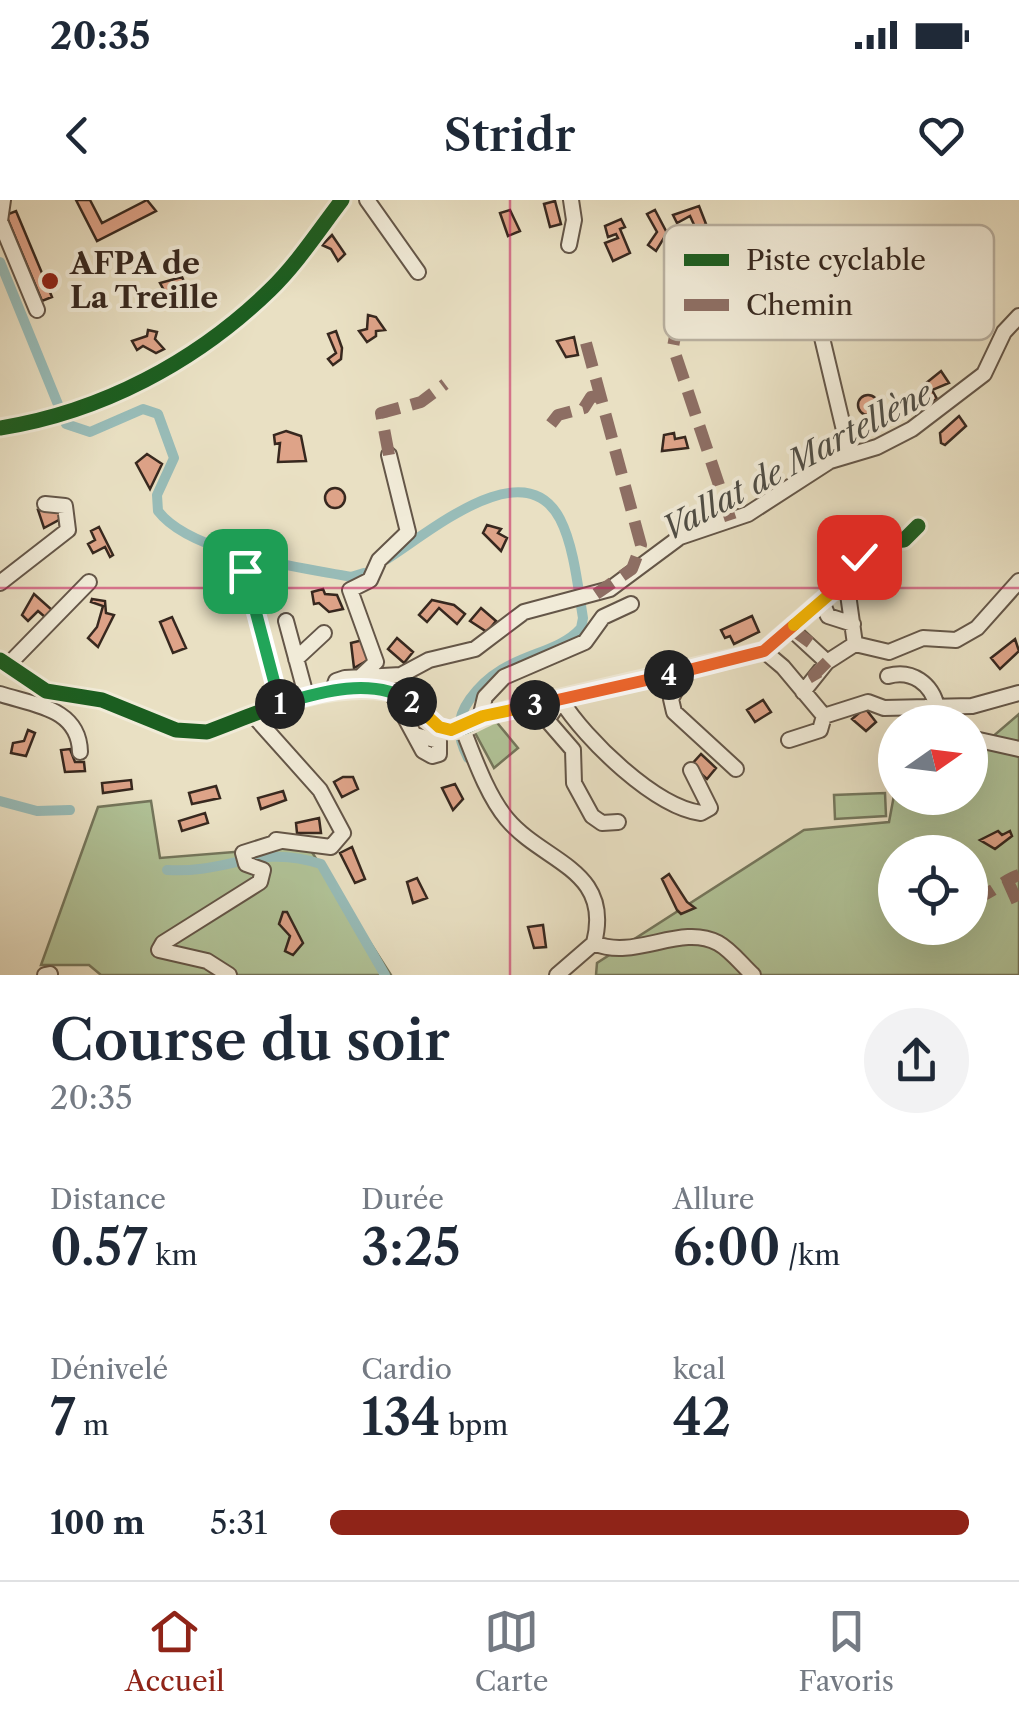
<!DOCTYPE html>
<html lang="fr">
<meta charset="utf-8">
<style>
body{margin:0;font-family:"Libre Caslon Text",serif;background:#f2f2f3;color:#1f2937;height:100vh;display:flex;flex-direction:column;font-size:38px;white-space:nowrap}
*{box-sizing:border-box;margin:0}
p{font-size:32px;color:#747a83}
.icon{flex:none;width:55px;height:55px;fill:none;stroke:currentColor;stroke-width:2;stroke-linecap:round;stroke-linejoin:round}
.map{position:relative;height:775px;overflow:hidden}
.side{display:flex;flex-direction:column;background:#fff;flex:1}
.side>*{flex:none}
.needle{width:65px;rotate:76deg}
.fabs{position:absolute;left:878px;top:505px;display:grid;gap:20px}
.fabs a{display:grid;place-items:center;width:110px;height:110px;border-radius:50%;background:#fff;box-shadow:0 10px 40px #0002;font-size:50px}
.pin{position:absolute;display:grid;place-items:center;width:85px;height:85px;color:#fff;margin:-42px;border-radius:20px;box-shadow:0 5px 15px #0006}
.km{position:absolute;width:50px;height:50px;margin:-25px;border-radius:50%;background:#222;color:#fff;font-size:28px;line-height:50px;text-align:center}
.round{display:grid;place-items:center;flex:none;width:105px;height:105px;border-radius:52px;background:#f2f2f3}
.head{display:flex;align-items:center;justify-content:space-between;height:170px;padding:0 50px}
h1{font-size:55px;font-weight:600;line-height:75px}
.metrics{display:grid;grid-template-columns:repeat(3,1fr);gap:15px;height:170px;padding:10px 50px}
.metrics div{display:grid;align-content:center}
.metrics b{font-size:50px;font-weight:600}
.metrics small{font-size:28px;font-weight:400}
.metrics p{font-size:28px}
ul{padding:0 50px;list-style:none;font-size:32px}
li{display:grid;grid-template-columns:160px 120px 1fr;align-items:center;height:75px}
li i{height:25px;border-radius:12px;background:#8f2418}
.status{display:flex;justify-content:space-between;align-items:center;height:70px;padding:0 50px;background:#fff;direction:ltr}
.status svg{height:28px;fill:currentColor}
header{display:flex;justify-content:space-between;align-items:center;height:130px;padding:0 50px;background:#fff;font-size:45px;font-weight:600}
.menu{display:flex;justify-content:space-around;align-items:center;height:140px;border-top:2px solid #e0e1e3;background:#fff;font-size:28px;color:#747a83}
.menu a{display:grid;justify-items:center;gap:5px}
.menu .on{color:#8f2418}
.map>svg:first-child{display:block}
.green{fill:#b1c398;stroke:#74765c;stroke-width:2.5;fill-rule:evenodd}
.lines{fill:none;stroke-linecap:round;stroke-linejoin:round}
.stream{stroke:#71817b;stroke-width:2.5}
.canal{stroke:#98bcb8;stroke-width:10}
.building{fill:#dea388;stroke:#37281f;stroke-width:2.5}
.minor-casing{stroke:#645648;stroke-width:18}
.minor{stroke:#f1ebd8;stroke-width:14}
.quiet{stroke:#8d6e63;stroke-width:12;stroke-dasharray:25 12;stroke-linecap:butt}
.cycleway-casing{stroke:#f1ebd8;stroke-width:21}
.cycleway{stroke:#1b5e20;stroke-width:15}
.split-1-casing{stroke:#fff;stroke-width:20}
.split-2-casing{stroke:#fff;stroke-width:20}
.split-3-casing{stroke:#fff;stroke-width:20}
.split-4-casing{stroke:#fff;stroke-width:20}
.split-5-casing{stroke:#fff;stroke-width:20}
.split-6-casing{stroke:#fff;stroke-width:20}
.split-1{stroke:#22a559;stroke-width:12}
.split-2{stroke:#22a559;stroke-width:12}
.split-3{stroke:#f5b400;stroke-width:12}
.split-4{stroke:#f0652b;stroke-width:12}
.split-5{stroke:#f0652b;stroke-width:12}
.split-6{stroke:#f5b400;stroke-width:12}
.grid{fill:none;stroke:#c2185b;stroke-width:2.5;stroke-opacity:0.55}
.poi-dot{fill:#8f2418;stroke:#f1ebd8;stroke-width:4}
.labels{text-anchor:middle;stroke-width:8;stroke-linejoin:round;paint-order:stroke}
.poi-label{font-size:30px;font-weight:bold;fill:#37281f;stroke:#f1ebd8;text-anchor:start}
.water-label{font-size:32px;font-style:italic;fill:#4f4d45;stroke:#f1ebd8}
.key{fill:#f1ebd8;stroke:#b9b0a0;stroke-width:2.5}
.key-label{font-size:28px;fill:#37281f}
</style>
<div class="status"><b>20:35</b><svg viewBox="0 0 49 12"><path d="M0 12V9h3v3zM5 12V6h3v6zM10 12V3h3v9zM15 12V0h3v12zM26 1h20v11H26zM47 4h2v5h-2z"/></svg></div>
<header><svg class="icon" aria-label="back" viewBox="0 0 24 24"><path d="M15 5l-7 7 7 7"/></svg>Stridr<svg class="icon" aria-label="heart" viewBox="0 0 24 24"><path d="M12 20l-8-8c-3-5 5-10 8-4 3-6 11-1 8 4z"/></svg></header>
<div class="map">
<svg width="1019" height="775" viewBox="0 0 1019 775">
<rect width="100%" height="100%" fill="#e9e0c3"/>
<filter id="stains"><feTurbulence type="fractalNoise" baseFrequency=".002" numOctaves="4"/><feColorMatrix values="0 0 0 0 .2 0 0 0 0 .09 0 0 0 0 .02 0 0 0 .5 -.17"/></filter>
<radialGradient id="worn" r=".72"><stop offset=".6" stop-color="#630" stop-opacity="0"/><stop offset="1" stop-color="#630" stop-opacity=".3"/></radialGradient>
<path class="green" d="M1019 514V775H596L597 763 804 630 889 622 895 590V598H970V556ZM895 652H970V728H895Z
M494 519 518 548 494 568 473 529Z
M885 593 886 616 835 619 834 595Z
M151 601 160 658 308 646 391 775H101L89 765H41L98 607Z"/>
<g class="lines">
<path class="stream" d="M634 380 659 361
M482 451 500 439"/>
<path class="canal" d="M0 62 66 224 90 232 143 209 158 214 174 258 157 295 158 311C191 354 299 367 351 377L364 373
M387 359C429 333 524 250 560 319 574 346 578 388 583 418L581 428C553 459 504 451 470 499 455 520 457 536 468 558
M0 601 37 611 70 610
M167 670C229 674 257 643 321 664L385 775"/>
</g>
<path class="building" d="M76 0H90L102 23 147 0 156 11 97 41Z
M555 1 561 24 550 27 544 4Z
M699 6 706 24 696 29 690 16 677 23 673 15Z
M510 10 520 31 508 36 500 13Z
M655 10 667 33 656 51 648 45 657 32 647 14Z
M16 11 52 97 42 101 6 15Z
M621 19 625 27 620 29 630 53 613 61 605 43 618 38 616 34 608 37 605 26Z
M332 35 345 54 338 61 331 49 322 45Z
M182 77 187 88 166 94 160 83Z
M368 115 376 117 385 130 376 131V136L367 142 359 131 367 129Z
M148 130 157 132 155 139 164 149 156 153 143 146 137 150 132 141 147 136Z
M336 131 342 148 341 159 333 165 328 159 336 153 328 134Z
M574 137 578 155 566 157 557 141Z
M941 171 949 183 932 190 937 199 931 202 925 184Z
M858 205a10 10 0 1 1 20 0a10 10 0 1 1-20 0Z
M959 216 966 226 945 245 941 243 940 233Z
M286 231 301 236 306 261 278 262 280 243 275 244 274 235Z
M674 233 675 239 685 237 688 248 662 251 664 235Z
M147 254 162 264 150 289 136 263Z
M325 298a10 10 0 1 1 20 0a10 10 0 1 1-20 0Z
M59 309 66 326H60L59 320 44 328 38 310Z
M867 323 875 333 853 354 856 349 848 339Z
M487 325 501 329 498 333 507 338 501 351 483 333Z
M99 327 113 355 110 357 105 347 93 353 88 344 95 340 91 331Z
M861 358 878 380 866 389 852 371Z
M323 389 325 394 337 395 343 409 329 412 319 403 314 404 312 392Z
M34 394 52 410 45 417 38 411 28 421 22 415Z
M92 399 105 401 106 413 114 415 98 447 88 438 97 427 103 406 91 402Z
M432 400 454 405 465 414 457 424 439 408 427 422 419 415Z
M481 408 496 421 487 432 470 421Z
M752 416 759 432 734 444 730 436 725 438 721 430Z
M172 417 186 448 173 453 160 422Z
M397 438 413 452 404 463 388 449Z
M1015 439 1019 451 1000 469 991 458Z
M363 440 368 460 354 468 351 443Z
M763 500 771 512 755 522 747 510Z
M865 508 876 522 866 531 852 519Z
M28 530 35 533 26 556 11 553 13 543 24 541Z
M70 549 75 562H84L85 571 65 572 61 550Z
M701 554 716 568 707 579 691 565Z
M343 577H353L358 589 342 597 334 582Z
M131 580 132 589 103 593 102 583Z
M455 584 463 599 453 610 442 588Z
M216 586 220 598 192 604 189 593Z
M283 591 286 600 261 609 258 598Z
M205 613 208 623 182 631 179 621Z
M319 618 321 633H297L296 623Z
M998 631 1002 635 1010 631 1012 636 995 649 980 640Z
M352 647 365 679 355 683 340 653Z
M669 674 687 702 695 708 681 714 677 710 662 679Z
M417 678 427 698 413 703 407 682Z
M283 712H287L303 743 293 755 285 751 290 736 279 724Z
M543 725 546 747 534 748 528 727Z"/>
<g class="lines">
<g class="minor-casing">
<path id="minor" d="M3 0 0 21 37 110
M367 0 418 72
M569 45 574 20 571 0
M779 88 800 77 809 83 847 243 843 255
M0 228C101 212 196 162 270 90 297 64 319 30 342 0
M245 371 280 505
M846 380 855 444 889 452 923 438 956 440 977 428 1019 381
M0 383 68 330 65 306 45 304
M822 402 828 416 853 424
M286 421 306 495
M790 428 827 462 855 444
M764 451 783 467 824 516
M296 459 324 433
M0 460 46 491 102 500 176 530 207 532C266 510 321 483 385 491 412 494 426 529 450 530 463 531 479 518 492 514L764 451 846 380 859 357 881 342 904 340 918 326
M8 465 89 382
M686 470 671 499 674 512 736 569
M888 476C912 469 932 484 937 507
M360 477 376 462 350 390 370 380 379 360 408 332 389 255
M333 490 336 481 345 478 401 475 429 460 475 449 524 412 610 389 680 337 748 314 830 261 877 247 912 229 984 174 1004 132 1019 116
M391 492 423 551 432 556 439 554V541L415 535
M803 492 827 462
M0 494C34 505 79 508 80 552
M926 507 944 522
M253 515 320 590 343 633 331 647 276 640
M824 516 868 502 884 508 972 506 1019 493
M480 518 485 497 504 477 585 442 603 417 631 404
M462 527C474 557 487 595 507 619 544 663 613 669 594 743L557 775
M970 538 1019 549
M789 540 820 530 824 516
M618 622 602 623 592 616 574 583 573 550 547 520 561 500C585 539 655 607 701 613L710 608 691 570
M594 743C635 761 680 723 718 743 731 750 742 765 753 775
M45 775 50 774
M229 775 207 761 159 750 163 743 260 682 263 670 246 664 243 653 281 641"/>
</g>
<use href="#minor" class="minor"/>
<path class="quiet" d="M678 120 673 147 731 321
M586 143 641 345 632 369 596 394
M551 224 558 215 584 208 591 197 600 196
M389 255 381 213 421 202 445 184
M790 428 815 446
M817 480 814 475 827 462
M1007 679 1019 706
M970 698C991 697 1000 681 1019 675"/>
<g class="cycleway-casing">
<path id="cycleway" d="M0 228C101 212 196 162 270 90 297 64 319 30 342 0
M0 460 46 491 102 500 176 530 207 532C266 510 321 483 385 491 412 494 426 529 450 530 463 531 479 518 492 514L764 451 846 380 859 357 881 342 904 340 918 326"/>
</g>
<use href="#cycleway" class="cycleway"/>
</g>
<g class="lines">
<g class="split-1-casing">
<path id="split-1" d="M245 371 280 504"/>
</g>
<g class="split-2-casing">
<path id="split-2" d="M280 504C320 492 373 476 412 502"/>
</g>
<g class="split-3-casing">
<path id="split-3" d="M412 502 439 527 451 530 483 516 535 505"/>
</g>
<g class="split-4-casing">
<path id="split-4" d="M535 505 669 475"/>
</g>
<g class="split-5-casing">
<path id="split-5" d="M669 475 764 451 794 425"/>
</g>
<g class="split-6-casing">
<path id="split-6" d="M794 425 846 380 859 357"/>
</g>
<use href="#split-1" class="split-1"/>
<use href="#split-2" class="split-2"/>
<use href="#split-3" class="split-3"/>
<use href="#split-4" class="split-4"/>
<use href="#split-5" class="split-5"/>
<use href="#split-6" class="split-6"/>
</g>
<path class="grid" d="M510 0V775M0 388H1019"/>
<circle class="poi-dot" cx="50" cy="81" r="10"/>
<g class="labels">
<g class="poi-label">
<text x="70" y="74">AFPA de<tspan x="70" dy="34">La Treille</tspan></text>
</g>
<g class="water-label">
<text transform="translate(797 261) rotate(-28)" y="11">Vallat de Martellène</text>
</g>
</g>
<rect x="664" y="25" width="330" height="115" rx="15" class="key"/>
<rect x="684" y="54" width="45" height="12" fill="#1b5e20"/>
<rect x="684" y="99" width="45" height="12" fill="#8d6e63"/>
<g class="key-label">
<text x="746" y="70">Piste cyclable</text>
<text x="746" y="115">Chemin</text>
</g>
<rect width="100%" height="100%" filter="url(#stains)"/>
<rect width="100%" height="100%" fill="url(#worn)"/>
</svg>
<div class="fabs">
<a><svg class="needle" viewBox="-14 -14 28 28"><path d="M0-13l5 13h-10z" fill="#e53935"/><path d="M0 13l5-13h-10z" fill="#747a83"/></svg></a>
<a><svg class="icon" aria-label="locate" viewBox="0 0 24 24"><circle cx="12" cy="12" r="6"/><path d="M12 2v4M12 18v4M2 12h4M18 12h4"/></svg></a>
</div>
<div class="pin" style="left:245px;top:371px;background:#1e9e55"><svg class="icon" aria-label="arrive" viewBox="0 0 24 24"><path d="M6 21V4h12l-3 4 3 4H6"/></svg></div>
<div class="pin" style="left:859px;top:357px;background:#d93025"><svg class="icon" aria-label="check" viewBox="0 0 24 24"><path d="M5 12l5 5 9-10"/></svg></div>
<b class="km" style="left:280px;top:504px">1</b>
<b class="km" style="left:412px;top:502px">2</b>
<b class="km" style="left:535px;top:505px">3</b>
<b class="km" style="left:669px;top:475px">4</b>
</div>
<section class="side">
<div class="head"><div><h1>Course du soir</h1><p>20:35</p></div><a class="round"><svg class="icon" aria-label="share" viewBox="0 0 24 24"><path d="M12 15V3M7 8l5-5 5 5M5 13v7h14v-7"/></svg></a></div>
<div class="metrics">
<div><p>Distance</p><b>0.57<small> km</small></b></div>
<div><p>Durée</p><b>3:25</b></div>
<div><p>Allure</p><b>6:00<small> /km</small></b></div>
</div>
<div class="metrics">
<div><p>Dénivelé</p><b>7<small> m</small></b></div>
<div><p>Cardio</p><b>134<small> bpm</small></b></div>
<div><p>kcal</p><b>42</b></div>
</div>
<ul>
<li><b>100 m</b>5:31<i style="width:100%"></i></li>
</ul>
</section>
<nav class="menu">
<a class="on"><svg class="icon" aria-label="home" viewBox="0 0 24 24"><path d="M3 11l9-7 9 7M6 9v11h12V9"/></svg>Accueil</a>
<a><svg class="icon" aria-label="map" viewBox="0 0 24 24"><path d="M3 6l6-2 6 2 6-2v14l-6 2-6-2-6 2zM9 4v14M15 6v14"/></svg>Carte</a>
<a><svg class="icon" aria-label="saved" viewBox="0 0 24 24"><path d="M7 4h10v16l-5-4-5 4z"/></svg>Favoris</a>
</nav>
